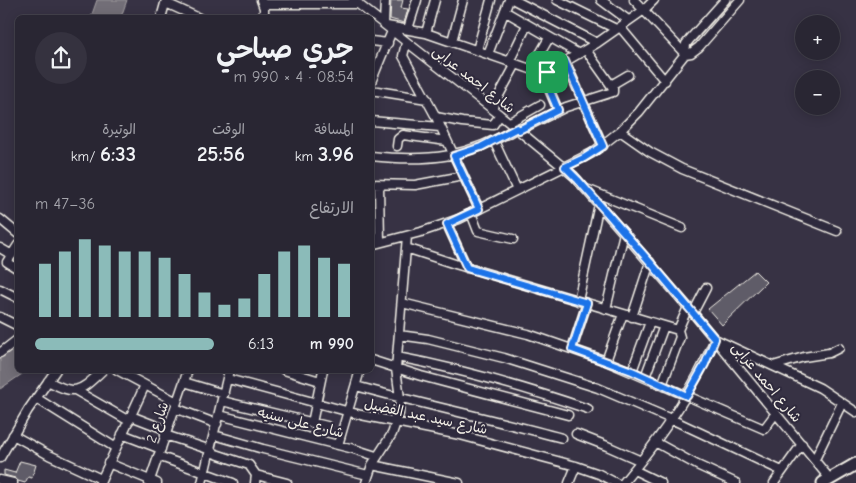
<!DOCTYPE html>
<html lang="ar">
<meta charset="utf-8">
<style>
body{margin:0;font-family:"Comic Neue","Playpen Sans Arabic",sans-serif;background:#35323f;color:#f1f3f6;direction:rtl;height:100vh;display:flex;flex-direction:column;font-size:19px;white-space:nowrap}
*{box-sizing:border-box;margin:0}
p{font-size:16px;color:#a5a5ac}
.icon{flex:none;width:28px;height:28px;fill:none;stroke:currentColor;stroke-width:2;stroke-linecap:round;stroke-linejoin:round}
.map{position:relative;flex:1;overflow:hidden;direction:ltr}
.details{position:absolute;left:15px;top:15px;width:359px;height:358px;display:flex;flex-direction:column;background:#292633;border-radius:8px;box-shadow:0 2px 12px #0003,0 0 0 1px #45434e;direction:rtl}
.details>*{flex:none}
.controls{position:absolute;left:795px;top:15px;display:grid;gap:10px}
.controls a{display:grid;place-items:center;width:45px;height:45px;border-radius:50%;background:#292633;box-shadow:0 2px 12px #0003,0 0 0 1px #45434e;font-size:25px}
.pin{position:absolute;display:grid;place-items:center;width:42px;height:42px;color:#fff;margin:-21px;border-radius:10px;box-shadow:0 2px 8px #0006}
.round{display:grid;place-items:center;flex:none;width:52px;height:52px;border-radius:26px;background:#35323f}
.overview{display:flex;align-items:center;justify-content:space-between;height:85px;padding:0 20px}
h1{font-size:28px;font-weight:600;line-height:38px}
.stats{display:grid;grid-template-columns:repeat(3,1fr);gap:8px;height:85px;padding:5px 20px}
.stats div{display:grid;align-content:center}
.stats b{font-size:21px;font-weight:600}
.stats small{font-size:14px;font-weight:400}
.stats p{font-size:14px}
.chart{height:140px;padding:10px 20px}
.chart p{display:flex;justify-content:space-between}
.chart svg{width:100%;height:90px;margin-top:5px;stroke:#8bbbb9;stroke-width:6}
ul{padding:0 20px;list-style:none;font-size:16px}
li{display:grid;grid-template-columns:80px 60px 1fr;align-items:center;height:38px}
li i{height:12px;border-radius:6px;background:#8bbbb9}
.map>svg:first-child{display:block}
.water{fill:#726e77;stroke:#a6a2a4}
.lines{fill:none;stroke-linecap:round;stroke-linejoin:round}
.stream{stroke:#a6a2a4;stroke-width:2}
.building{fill:#5f5c67;stroke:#f4f1e8}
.minor-casing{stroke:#f4f1e8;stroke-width:11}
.highway-casing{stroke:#f4f1e8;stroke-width:15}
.minor{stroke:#2f2a3d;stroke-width:8}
.highway{stroke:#2f2a3d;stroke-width:11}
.route-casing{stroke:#fff;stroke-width:10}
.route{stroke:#1a73e8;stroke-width:6}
.labels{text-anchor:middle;stroke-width:4;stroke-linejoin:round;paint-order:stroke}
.street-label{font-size:14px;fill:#f4f1e8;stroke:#2f2a3d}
</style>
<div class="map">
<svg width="856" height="483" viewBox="0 0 856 483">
<rect width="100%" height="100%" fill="#373244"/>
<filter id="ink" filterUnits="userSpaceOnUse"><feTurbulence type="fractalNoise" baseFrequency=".02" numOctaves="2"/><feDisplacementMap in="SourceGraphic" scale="10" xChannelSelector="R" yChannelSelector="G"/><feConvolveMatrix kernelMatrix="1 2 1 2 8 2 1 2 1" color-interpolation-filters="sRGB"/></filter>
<g filter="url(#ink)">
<path class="water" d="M97 0H127L121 17H91Z
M17 342 18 370H28L0 389V357Z"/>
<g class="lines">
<path class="stream" d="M695 41 732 0"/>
</g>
<path class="building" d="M391 0H403L401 8 408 9 404 23 390 19Z
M755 271 766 282 722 325 708 309Z
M20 461 36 465 32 478 28 477 25 483 18 481 15 478 4 475V470L15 473Z"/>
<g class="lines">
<g class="minor-casing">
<path id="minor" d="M261 0 264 8V18
M353 0 500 115 574 176 688 307 830 479
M514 0 597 43
M557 0 616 29
M601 0 628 20
M634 0 685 54
M166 3 199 18
M263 4H359
M506 12 579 54
M161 18 166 0
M384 24 385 0
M387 26 426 33 542 73 549 71 597 43 644 10 654 0
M620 27 665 81
M408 29 417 0
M426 33 435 0
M371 41 388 43
M452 41 463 0
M406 43 403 56 436 117 479 209
M477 50 491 0
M488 54 509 0
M685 54 691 53 699 47 740 0
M565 61 603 146
M509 62 527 25
M531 69 549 38
M542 73 558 110
M371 82 392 31
M611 85 628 75
M371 90 427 99
M492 108 516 64
M436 117 462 122 493 125 500 115
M371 121 440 127
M510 122 540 105
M519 130 566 107 613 92V88L586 50
M620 131 650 152 682 169 837 231
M494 141 517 190
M397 146 398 139 403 135 447 141
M371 156C428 162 468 158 517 128
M371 184 415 185 463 176
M379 185 380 242
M589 190 682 228
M471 213 478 231 513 239
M0 219 18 234
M447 224 467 268
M18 245 7 262 18 269
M371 245 421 232 459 219 592 153 620 131 639 112 685 54 686 44 690 39 725 0
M0 248 12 255
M406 248 455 264 678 330
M0 289 18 298
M578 301 599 204
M402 303 528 334 606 361 764 429 776 413
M606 309 624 233
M693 313 706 288
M0 317 18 326
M632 317 650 262
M399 335 428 339 504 358 598 388 671 419 782 471
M572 349 587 303
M0 353 18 339
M397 357C462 369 526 388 588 409
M371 360 421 376 568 415
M606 361 623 314
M773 366 804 357 829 353 839 348
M117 370 177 402
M284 370 320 381
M632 371 650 322
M645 377 664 326
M228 379 361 415 460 435 576 466 599 474 616 483
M48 381C77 397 80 391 103 370
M184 382 224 394
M662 385 680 337 678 330 688 307
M356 386C424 405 493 419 562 438
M75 390 129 421
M36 398 116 448
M222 401 327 426
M175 408 217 424
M219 415 354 449 376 456
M131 416 167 430
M312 423 323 370
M122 434 161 449
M576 434 607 446 641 461
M13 435 49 455 101 479
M165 435 211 450
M214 435 263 449 368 475
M655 442 697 465 736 483
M338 445 360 370
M210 452 249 465 256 475 255 483
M158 456 233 483
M0 458 28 410 56 370
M815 459 842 403
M108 463 157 483
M372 465 459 483
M634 470 661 483
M256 475 287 483
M0 480 13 483
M100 483 145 385
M149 483 188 370
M202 483 229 370
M366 483 372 465 392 434 399 414 400 398 396 369 407 236
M569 483 576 466
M623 483C660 439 693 392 715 339L820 388 856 412
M774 483 802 444"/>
</g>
<g class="highway-casing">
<path id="highway" d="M823 483 856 464"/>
</g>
<use href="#minor" class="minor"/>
<use href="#highway" class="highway"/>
</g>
</g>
<g class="lines" filter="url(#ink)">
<g class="route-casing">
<path id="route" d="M565 61 603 146 584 158 565 167 578 180 650 262 715 339 705 364 687 396 632 371 572 349 587 303 467 268 447 224 479 209 454 156 481 147 517 128 519 130 558 110 542 72 549 71Z"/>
</g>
<use href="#route" class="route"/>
</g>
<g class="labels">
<g class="street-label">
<text transform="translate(474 79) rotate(38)" y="5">شارع احمد عرابى</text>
<text transform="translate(767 382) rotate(50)" y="5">شارع احمد عرابى</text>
<text transform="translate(426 416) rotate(12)" y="5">شارع سيد عبد الفضيل</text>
<text transform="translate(157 422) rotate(-71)" y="5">شارع 2</text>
<text transform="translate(301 422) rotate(14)" y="5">شارع على سنيه</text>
</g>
</g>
</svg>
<div class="controls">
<a>+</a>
<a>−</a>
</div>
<div class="pin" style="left:547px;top:72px;background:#1e9e55"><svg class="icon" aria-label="arrive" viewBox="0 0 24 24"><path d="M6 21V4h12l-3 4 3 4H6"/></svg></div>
<section class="details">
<div class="overview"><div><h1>جري صباحي</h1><p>08:54 · 4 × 990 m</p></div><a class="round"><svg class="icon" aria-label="share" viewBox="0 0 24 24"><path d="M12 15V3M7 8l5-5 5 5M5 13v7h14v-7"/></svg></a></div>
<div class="stats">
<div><p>المسافة</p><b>3.96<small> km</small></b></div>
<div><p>الوقت</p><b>25:56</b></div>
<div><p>الوتيرة</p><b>6:33<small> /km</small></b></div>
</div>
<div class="chart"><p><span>الارتفاع</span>36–47 m</p>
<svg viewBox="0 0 160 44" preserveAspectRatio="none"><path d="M5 44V18M15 44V12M25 44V6M35 44V9M45 44V12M55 44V12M65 44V15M75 44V23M85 44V32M95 44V38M105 44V35M115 44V23M125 44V12M135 44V9M145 44V15M155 44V18"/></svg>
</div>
<ul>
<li><b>990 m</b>6:13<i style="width:100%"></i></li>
</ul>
</section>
</div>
